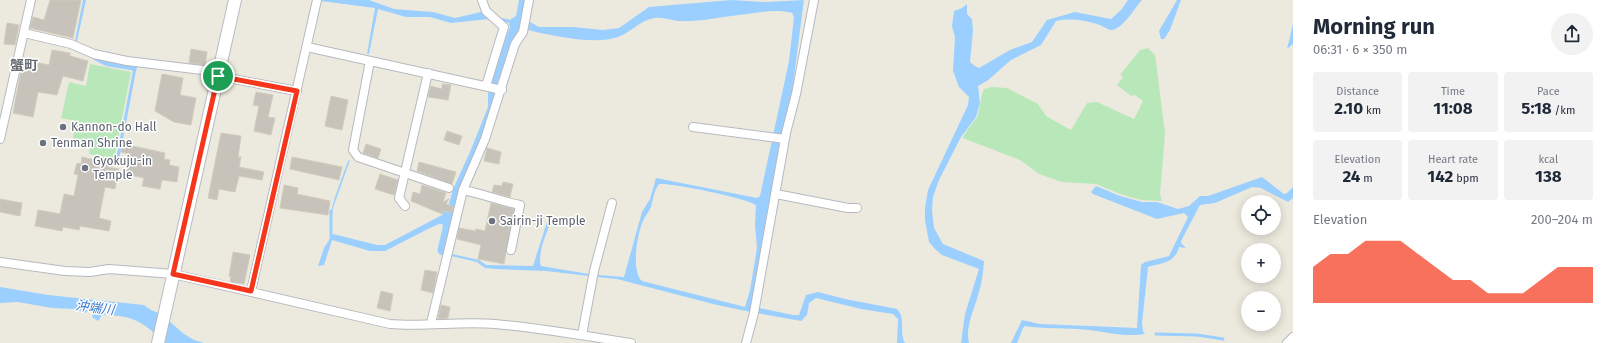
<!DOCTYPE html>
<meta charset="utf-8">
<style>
body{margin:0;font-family:"Fira Sans","Noto Sans JP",sans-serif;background:#f2f2f3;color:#1f2937;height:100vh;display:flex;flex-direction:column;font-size:15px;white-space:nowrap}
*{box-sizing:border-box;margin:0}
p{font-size:13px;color:#747a83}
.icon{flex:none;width:22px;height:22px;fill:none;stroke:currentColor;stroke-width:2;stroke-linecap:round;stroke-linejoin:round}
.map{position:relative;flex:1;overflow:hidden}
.panel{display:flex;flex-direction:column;background:#fff;width:320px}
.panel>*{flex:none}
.tools{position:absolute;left:1241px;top:195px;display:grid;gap:8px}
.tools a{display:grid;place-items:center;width:40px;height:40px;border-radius:50%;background:#fff;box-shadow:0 2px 10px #0003;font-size:20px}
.pin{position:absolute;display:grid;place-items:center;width:34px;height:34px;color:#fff;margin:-17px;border:2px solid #fff;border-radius:50%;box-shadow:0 1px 4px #0007}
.round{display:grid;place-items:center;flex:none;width:42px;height:42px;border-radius:21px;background:#f2f2f3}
.headline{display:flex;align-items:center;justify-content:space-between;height:68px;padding:0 20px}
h1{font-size:22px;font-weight:700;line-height:30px}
.metrics{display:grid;grid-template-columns:repeat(3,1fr);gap:6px;height:68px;padding:4px 20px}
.metrics div{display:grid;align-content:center;border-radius:4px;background:#f2f2f3;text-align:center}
.metrics b{font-size:17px;font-weight:700}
.metrics small{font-size:11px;font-weight:400}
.metrics p{font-size:11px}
.chart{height:112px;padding:8px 20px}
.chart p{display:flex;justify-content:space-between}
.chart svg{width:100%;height:72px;margin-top:4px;fill:#f6361a;opacity:.7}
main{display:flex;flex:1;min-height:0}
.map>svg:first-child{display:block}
.green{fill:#b8e7ba}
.water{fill:#9bcfff;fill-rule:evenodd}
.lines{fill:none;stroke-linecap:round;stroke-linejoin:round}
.stream{stroke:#9bcfff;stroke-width:3}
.canal{stroke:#9bcfff;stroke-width:11}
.building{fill:#c7c3bb;stroke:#d1ccbc}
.street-casing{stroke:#b7b9bf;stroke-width:10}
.secondary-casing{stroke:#b7bbc2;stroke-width:14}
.street{stroke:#fff;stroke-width:8}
.secondary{stroke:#fff;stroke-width:12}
.route-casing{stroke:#fff;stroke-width:8}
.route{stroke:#f6361a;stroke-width:5}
.worship-dot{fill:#6b7280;stroke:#fff;stroke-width:1.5}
.labels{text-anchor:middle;stroke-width:3;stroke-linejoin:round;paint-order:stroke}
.worship-label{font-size:12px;fill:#5b616d;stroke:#fff;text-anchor:start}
.water-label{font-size:13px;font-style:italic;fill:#3677cb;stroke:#fff}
.quarter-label{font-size:14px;font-weight:bold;fill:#686d73;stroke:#fff}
</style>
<main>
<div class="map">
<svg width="1293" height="343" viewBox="0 0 1293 343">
<rect width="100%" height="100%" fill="#eceade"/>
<path class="green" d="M1148 48 1155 55 1165 133 1160 194 1162 201 1141 200 1120 194 1096 184 1062 182 1039 174 1020 160 963 138C966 130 973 124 977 117 981 107 980 98 984 89L992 87 1007 88 1038 104 1046 116 1071 130 1087 103 1097 102 1134 119 1143 101 1135 95 1131 96 1117 85 1123 77 1120 75 1140 50Z
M90 64 131 72 114 159 89 154 90 147 72 144 76 121 61 118 69 82 86 86Z"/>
<path class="water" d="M83 0H86L77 41H75Z
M313 0H369L394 9 433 12 455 18 485 11 489 19 451 23 430 17H406L378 9 369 54H367L375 8Z
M519 0H526L520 29 512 42 497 84 484 136 462 182 450 224H439L426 230 385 251H370L332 240 324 265 318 266 324 248 333 234 377 245H385L446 213 454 187 470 152 488 107V94L495 67 510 27 509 24 511 19 516 16Z
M731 0 766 2 804 0 792 92 782 133 779 136 778 142 780 146 751 312 717 305 617 279 597 277 598 275 624 277 642 212 650 199 656 178 757 198 760 196 789 61 794 17 792 13C774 8 750 14 731 16 715 18 697 22 680 21 672 21 664 17 656 18 641 19 632 32 618 37 594 45 553 36 528 30L530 22 539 27H573L603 30 619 28 649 7ZM659 184C673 183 746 198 756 205L755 224 757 248 750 290 745 307 642 281C631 271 637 234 643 221 645 216 649 212 651 207 653 200 654 190 659 184Z
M1128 0H1142C1134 9 1127 22 1117 28 1110 33 1106 27 1100 25 1085 20 1071 18 1056 21L1041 45 1011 60 987 81 978 86 980 103 976 117 961 137 939 180 933 197 932 211 934 228 943 244 984 261C983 273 982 284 978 295 974 311 965 326 969 343H961L965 314 979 269 942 255 935 249 929 242 925 220V208L928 190 968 105 969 97 959 87 953 71 955 37 952 26 954 11 962 8 967 4V14L972 19 973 31 970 62 975 66 979 68 1010 50 1032 42 1047 20 1075 12 1111 19 1121 10Z
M1177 0H1181L1170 30 1164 39H1161L1159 31Z
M1293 24V44L1287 49Z
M94 57 137 67 136 71 106 66 94 60Z
M350 160 333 208 332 215H330L335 197 348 161Z
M1262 177 1284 194 1287 193 1293 187V198L1288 202 1261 188 1252 187 1215 203 1200 205 1181 241V243L1186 248 1179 247C1175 263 1162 263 1148 267L1142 323 1143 331 1145 334C1124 338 1099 330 1078 329 1060 328 1043 329 1025 326L1023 328 1017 343H1011L1022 320 1040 324 1137 328 1141 265 1145 262 1169 256 1188 217 1184 213 1157 219 1093 194 1091 192 1096 186 1120 196 1142 202H1157L1178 209 1189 206 1200 196H1208Z
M548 219 551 220C547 233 537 253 541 266L589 274V276L546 271 495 269 485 268 477 262 451 256 452 254 479 260 486 265 533 266Z
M0 287 48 295 144 305 151 310 161 314 184 334 194 340 204 343H163C145 321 130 315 102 315L98 321 92 317 94 312 88 311 85 313 75 309 52 308 18 302 0 303Z
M818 292 845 299 897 309C906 318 899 332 905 343H897L898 319 893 314 861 309 816 298 809 303 807 315 801 321 757 313 759 308 793 315H799L806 295Z"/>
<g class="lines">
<path class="stream" d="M499 19 513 22
M118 157 135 68H133
M331 239V211
M1156 334 1197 335 1223 339"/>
<path class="canal" d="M443 250 448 229V215"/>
</g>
<path class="building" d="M50 0H81L73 38 30 28 33 17 44 20Z
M7 23 19 25 15 45 4 44Z
M191 49 207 52 205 65 189 63Z
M52 50 70 53V56L88 61 83 81 63 76 57 95 38 92 33 117 13 113 23 60 49 65Z
M162 74 183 78 180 95 196 98 191 125 174 122 155 111Z
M442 84 451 85 448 100 428 97 431 86 442 89Z
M256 92 273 95 268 117 275 118 271 135 254 131 259 106 253 105Z
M331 96 348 100 342 130 325 126Z
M447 131 462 136 459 145 444 140Z
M221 133 241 136 238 157H241L239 167 264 172 262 180 239 176 235 192 219 189 217 200 208 198Z
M123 144 165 153 164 159 170 160 169 165 179 167 177 182 162 180 160 189 142 186 144 178 126 174 130 154 121 152Z
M366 144 381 149 378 158 363 153Z
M487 148 501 152 499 164 484 161Z
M82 157 109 163 108 167 119 169 115 189 105 187 99 218 111 221 109 231 80 226 79 230 63 227 62 231 35 226 38 210 60 214 64 194 74 196 78 175 74 174 77 163 81 164Z
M292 157 342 167 339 180 290 169Z
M419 162 456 172 452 184 417 171Z
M380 174 398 180 394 195 375 189Z
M503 182 513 184 510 197 492 192 494 185 502 186Z
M284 185 298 188 297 194 330 201 328 215 280 208Z
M422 185 446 193 443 202 449 199 446 204 453 207 452 212 444 211 442 214 411 201 413 192 420 194Z
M0 199 22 203 20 216 0 212Z
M491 203 514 209 504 264 478 259 481 245 457 239 459 228 475 231 476 229 485 231Z
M233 252 250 255 244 284 230 282 231 277 229 276Z
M425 270 437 272 433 293 421 290Z
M381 291 393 294 390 311 377 308Z
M441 305 450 307 448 318 438 319Z"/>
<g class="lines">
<g class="street-casing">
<path id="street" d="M482 0 486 11 504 27 486 86
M24 33 71 44 94 54 127 61 219 72
M307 47 502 90
M370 61 353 150 358 157 449 188
M218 76 297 91
M693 127 785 139
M0 139 31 0
M463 190C483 194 501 201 520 205L511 250
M776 194 848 208H857
M405 206 399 198 428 73
M0 262 65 271 90 272 109 269 173 274 390 324C425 327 460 321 495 324 540 328 586 336 631 343
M251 291 317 0
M431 323 463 190 485 139 515 44 523 32 529 0
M582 335 594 271 612 203
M746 343 754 313 786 133 796 94 814 0
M1287 343 1293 337"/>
</g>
<g class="secondary-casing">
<path id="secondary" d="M158 343 235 0"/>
</g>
<use href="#street" class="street"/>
<use href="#secondary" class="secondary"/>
</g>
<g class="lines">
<g class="route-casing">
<path id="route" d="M218 76 297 91 251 291 173 274Z"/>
</g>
<use href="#route" class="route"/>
</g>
<g class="worship-dot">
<circle cx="63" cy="127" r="4"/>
<circle cx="43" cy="143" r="4"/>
<circle cx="85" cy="168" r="4"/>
<circle cx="492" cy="221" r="4"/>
</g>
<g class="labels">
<g class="worship-label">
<text x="71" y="131">Kannon-do Hall</text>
<text x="51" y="147">Tenman Shrine</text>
<text x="93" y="165">Gyokuju-in<tspan x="93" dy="14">Temple</tspan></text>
<text x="500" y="225">Sairin-ji Temple</text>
</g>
<g class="water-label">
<text transform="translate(95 307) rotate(7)" y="5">沖端川</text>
</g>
<g class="quarter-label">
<text x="24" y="70">蟹町</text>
</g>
</g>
</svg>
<div class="tools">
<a><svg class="icon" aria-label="locate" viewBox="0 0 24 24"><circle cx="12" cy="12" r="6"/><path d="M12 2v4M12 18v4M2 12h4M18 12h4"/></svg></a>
<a>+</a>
<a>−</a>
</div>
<div class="pin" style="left:218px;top:76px;background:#1e9e55"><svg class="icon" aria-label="arrive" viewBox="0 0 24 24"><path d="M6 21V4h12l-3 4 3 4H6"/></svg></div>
</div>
<section class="panel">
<div class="headline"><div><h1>Morning run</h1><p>06:31 · 6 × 350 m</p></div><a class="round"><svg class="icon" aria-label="share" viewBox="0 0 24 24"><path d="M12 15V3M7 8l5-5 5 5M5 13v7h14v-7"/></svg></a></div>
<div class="metrics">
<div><p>Distance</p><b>2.10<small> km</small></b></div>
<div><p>Time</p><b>11:08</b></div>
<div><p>Pace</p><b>5:18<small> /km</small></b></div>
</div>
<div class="metrics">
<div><p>Elevation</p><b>24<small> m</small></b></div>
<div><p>Heart rate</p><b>142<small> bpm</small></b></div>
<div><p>kcal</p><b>138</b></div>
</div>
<div class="chart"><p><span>Elevation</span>200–204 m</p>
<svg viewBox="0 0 160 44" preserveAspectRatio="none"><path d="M0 44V22L10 14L20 14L30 6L40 6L50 6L60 14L70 22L80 30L90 30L100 38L110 38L120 38L130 30L140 22L150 22L160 22V44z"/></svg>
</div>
</section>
</main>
